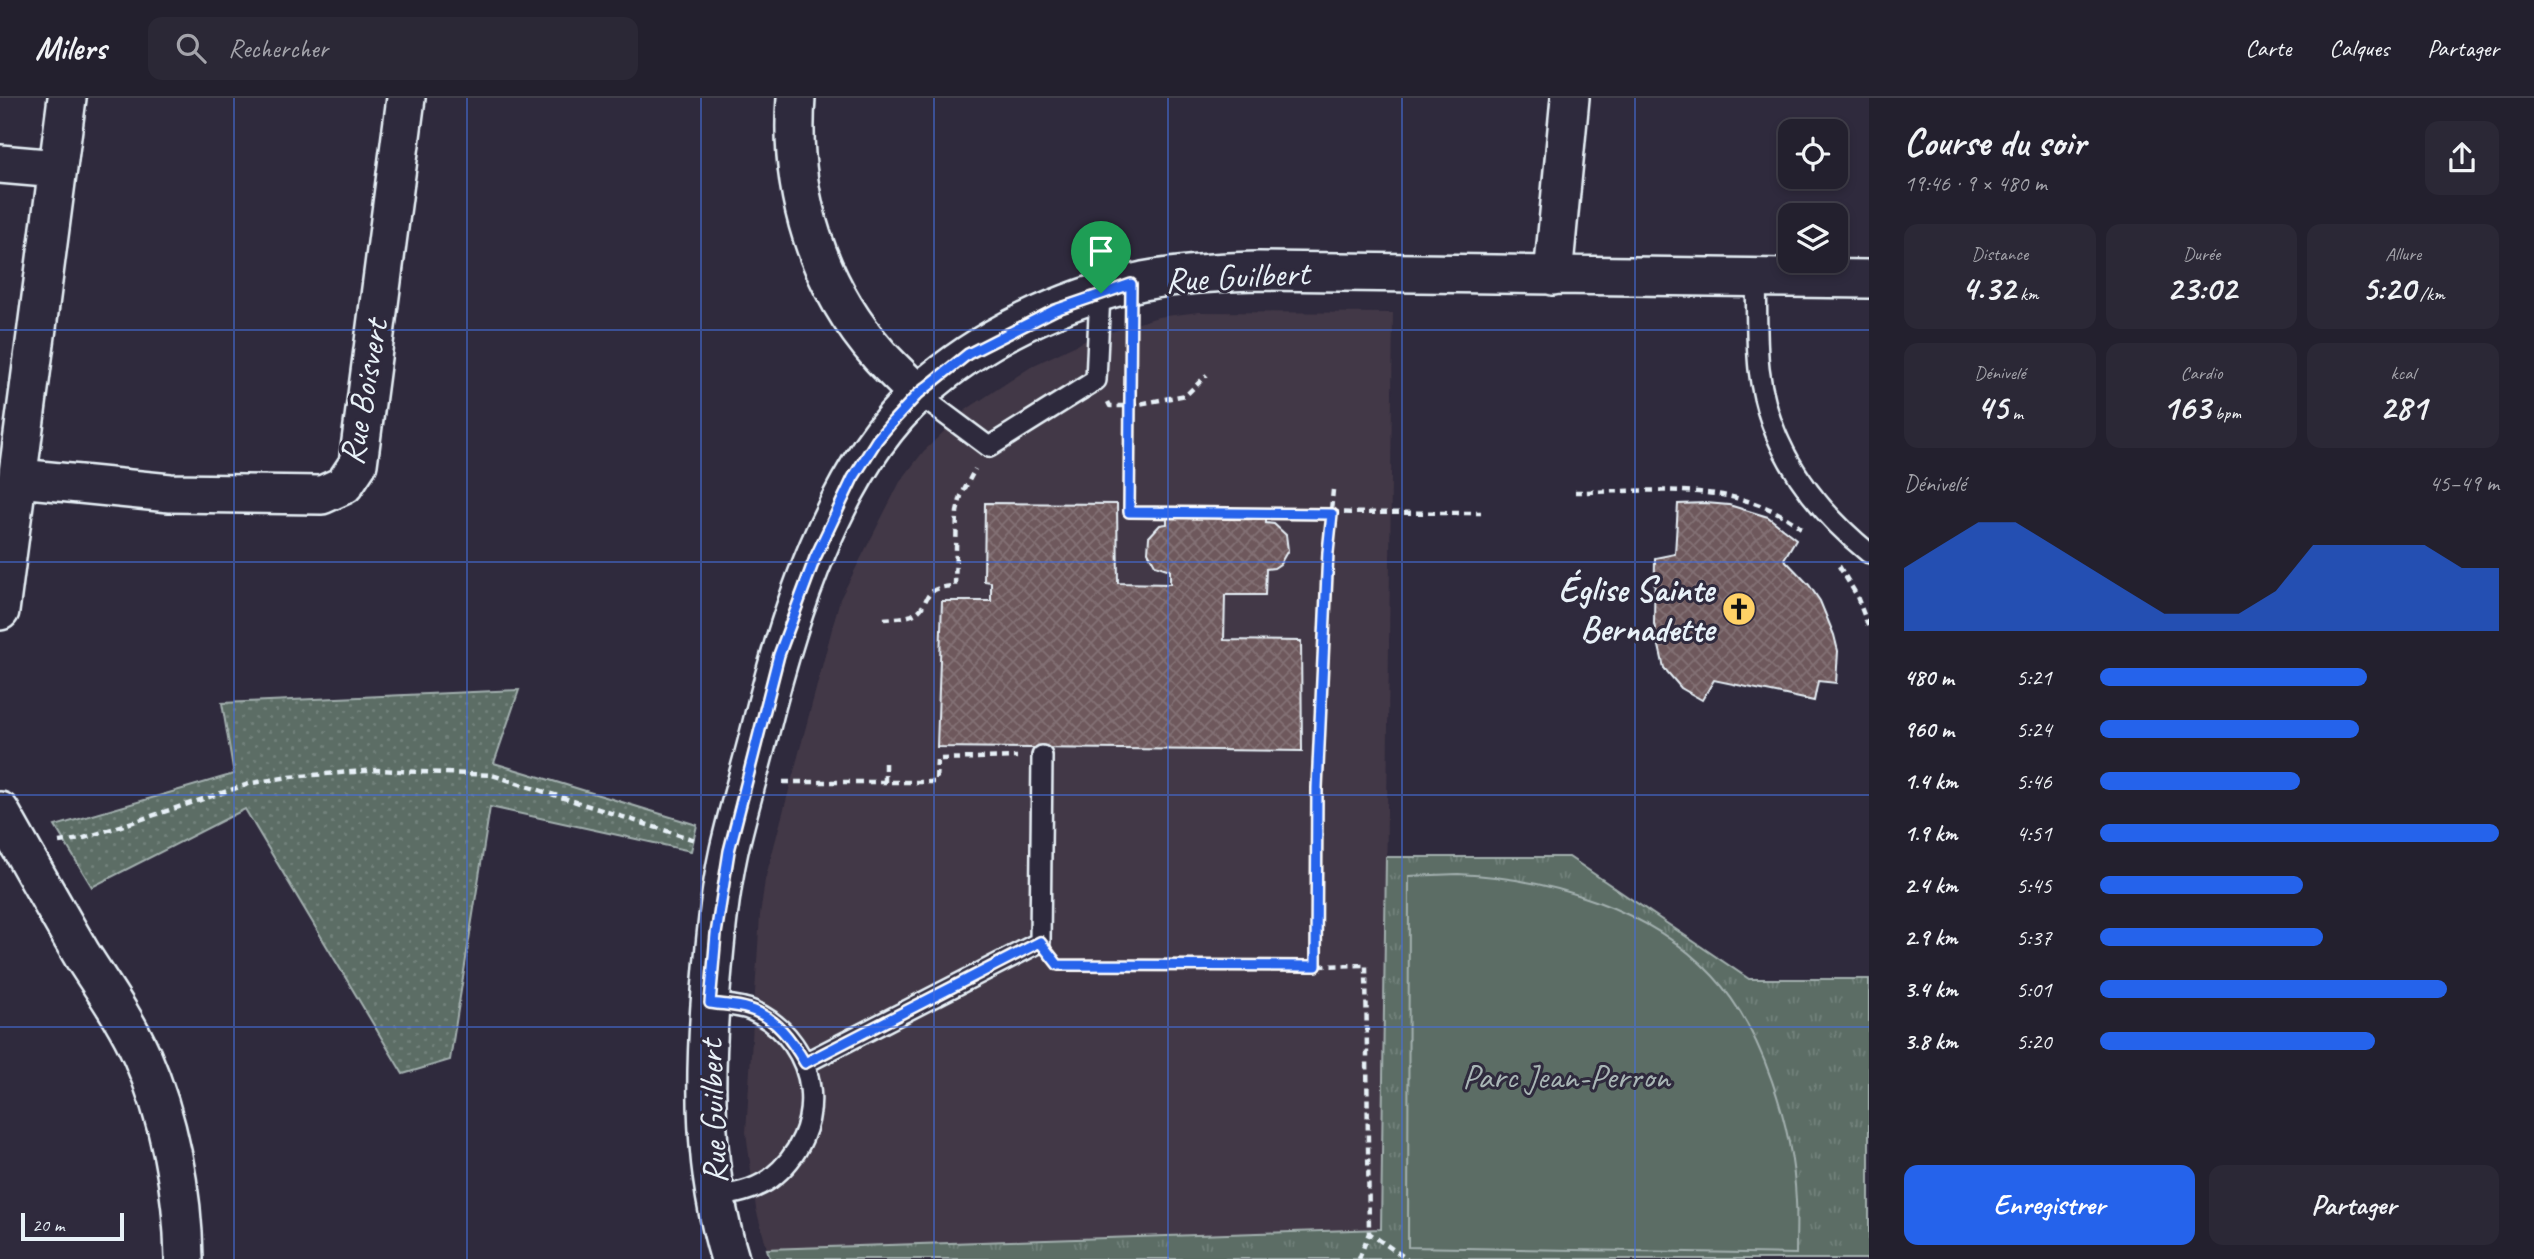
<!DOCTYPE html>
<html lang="fr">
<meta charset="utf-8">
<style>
body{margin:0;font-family:Caveat,sans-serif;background:#2b2836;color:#f1f3f6;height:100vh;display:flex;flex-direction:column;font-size:26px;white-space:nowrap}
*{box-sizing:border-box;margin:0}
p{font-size:23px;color:#a3a3aa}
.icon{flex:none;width:38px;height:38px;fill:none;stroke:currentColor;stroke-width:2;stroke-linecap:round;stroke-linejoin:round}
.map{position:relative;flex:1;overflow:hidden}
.details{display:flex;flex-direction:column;background:#23202e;width:665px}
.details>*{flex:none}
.buttons{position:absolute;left:1778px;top:21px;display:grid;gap:14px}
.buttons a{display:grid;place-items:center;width:70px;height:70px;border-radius:14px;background:#23202e;box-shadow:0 4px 10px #0003,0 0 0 2px #403e4a;font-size:35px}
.scale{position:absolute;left:21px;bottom:18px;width:103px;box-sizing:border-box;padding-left:7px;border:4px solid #e8f1f8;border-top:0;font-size:19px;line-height:24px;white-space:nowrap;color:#e8f1f8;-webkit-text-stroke:5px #2f2a3d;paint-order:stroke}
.pin{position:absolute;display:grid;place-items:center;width:60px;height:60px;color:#fff;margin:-72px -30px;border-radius:50% 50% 50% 0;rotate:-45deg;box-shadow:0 0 7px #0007}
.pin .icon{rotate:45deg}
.round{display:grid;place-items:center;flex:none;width:74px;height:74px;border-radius:14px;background:#2b2836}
.head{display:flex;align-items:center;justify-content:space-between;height:119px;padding:0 35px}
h1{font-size:38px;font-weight:800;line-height:52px}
.figures{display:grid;grid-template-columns:repeat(3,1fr);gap:10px;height:119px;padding:7px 35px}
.figures div{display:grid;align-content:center;border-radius:14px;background:#2b2836;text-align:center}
.figures b{font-size:35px;font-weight:800}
.figures small{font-size:19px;font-weight:400}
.figures p{font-size:19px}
.chart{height:196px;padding:14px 35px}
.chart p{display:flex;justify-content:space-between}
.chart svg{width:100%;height:126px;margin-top:7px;fill:#2563eb;opacity:.7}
.primary-button{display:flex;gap:14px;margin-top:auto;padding:14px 35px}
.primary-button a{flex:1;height:80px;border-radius:14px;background:#2563eb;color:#fff;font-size:28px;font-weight:800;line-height:80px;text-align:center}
.primary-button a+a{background:#2b2836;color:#f1f3f6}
ul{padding:0 35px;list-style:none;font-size:23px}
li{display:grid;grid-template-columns:112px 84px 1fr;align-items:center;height:52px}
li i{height:18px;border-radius:9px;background:#2563eb}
header{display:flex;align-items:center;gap:42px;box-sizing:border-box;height:98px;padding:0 35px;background:#23202e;border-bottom:2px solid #403e4a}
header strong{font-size:33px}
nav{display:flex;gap:38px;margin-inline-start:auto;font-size:24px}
.search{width:490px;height:63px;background:#2b2836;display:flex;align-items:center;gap:18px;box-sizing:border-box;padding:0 24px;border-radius:14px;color:#a3a3aa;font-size:26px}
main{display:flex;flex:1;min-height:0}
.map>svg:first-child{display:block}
.built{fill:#423846}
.grass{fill:url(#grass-dots);stroke:#a2afae;stroke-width:2}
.park{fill:url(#park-tufts);stroke:#a2afae;stroke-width:2}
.garden{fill:#5b6d65;stroke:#a2afae;stroke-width:2}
.building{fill:url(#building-cross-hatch);stroke:#e8f1f8;stroke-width:2}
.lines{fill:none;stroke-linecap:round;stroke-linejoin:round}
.lane-casing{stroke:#e8f1f8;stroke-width:24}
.street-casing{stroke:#e8f1f8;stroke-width:42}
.path{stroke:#e8f1f8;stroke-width:4.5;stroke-dasharray:7 5;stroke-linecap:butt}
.lane{stroke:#2f2a3d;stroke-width:19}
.street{stroke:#2f2a3d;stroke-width:37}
.route-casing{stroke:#fff;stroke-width:14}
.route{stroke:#2563eb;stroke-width:9}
.grid{fill:none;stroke:#466fde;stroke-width:2;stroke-opacity:0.55}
.labels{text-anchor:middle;stroke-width:6;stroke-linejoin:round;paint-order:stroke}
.street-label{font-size:35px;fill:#e8f1f8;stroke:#2f2a3d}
.poi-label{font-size:35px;font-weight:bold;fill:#e8f1f8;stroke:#2f2a3d;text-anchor:end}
.park-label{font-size:35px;fill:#a9b6b6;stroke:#2f2a3d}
</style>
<header>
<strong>Milers</strong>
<div class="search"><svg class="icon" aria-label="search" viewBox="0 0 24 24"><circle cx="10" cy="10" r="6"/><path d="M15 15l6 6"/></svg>Rechercher</div>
<nav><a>Carte</a><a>Calques</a><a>Partager</a></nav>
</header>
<main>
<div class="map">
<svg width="1869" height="1161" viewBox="0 0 1869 1161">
<defs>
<pattern id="grass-dots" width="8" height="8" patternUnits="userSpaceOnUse" patternTransform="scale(1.75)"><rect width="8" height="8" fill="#5b6d65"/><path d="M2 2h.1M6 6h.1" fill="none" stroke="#73827c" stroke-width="1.8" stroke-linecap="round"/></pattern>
<pattern id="park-tufts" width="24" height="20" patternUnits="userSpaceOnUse" patternTransform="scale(1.75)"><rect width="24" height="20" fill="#5b6d65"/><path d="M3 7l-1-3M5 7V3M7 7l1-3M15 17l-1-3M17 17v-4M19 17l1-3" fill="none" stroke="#73827c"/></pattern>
<pattern id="building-cross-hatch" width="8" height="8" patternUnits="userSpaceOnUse" patternTransform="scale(1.75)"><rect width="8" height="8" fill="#6e595c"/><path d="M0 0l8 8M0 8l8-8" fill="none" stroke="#837174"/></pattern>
</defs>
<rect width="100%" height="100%" fill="#2f2a3d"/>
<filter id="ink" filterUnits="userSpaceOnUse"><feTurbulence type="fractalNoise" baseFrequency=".0143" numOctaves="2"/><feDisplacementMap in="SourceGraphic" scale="14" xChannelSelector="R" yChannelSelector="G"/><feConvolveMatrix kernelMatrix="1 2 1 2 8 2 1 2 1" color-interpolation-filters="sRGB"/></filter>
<g filter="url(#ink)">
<path class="built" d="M1199 214 1393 215 1382 1131 767 1151 756 1111 746 1034 760 817 765 782 840 501 900 384 923 354 967 311 1034 267 1091 240 1158 219Z"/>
<path class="grass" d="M519 592 494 665 697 727 691 753 490 709 450 962 403 976 245 711 92 789 55 728 234 676 222 605Z"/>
<path class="park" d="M1386 759H1569L1749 881H1869V1161H770L767 1151 1381 1131Z"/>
<path class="garden" d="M1458 776C1548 780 1650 810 1713 878 1763 931 1793 1031 1796 1103 1797 1121 1796 1138 1796 1156L1408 1149 1409 778Z"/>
<path class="building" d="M985 405 1117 406 1118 485 1170 486V472L1155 467 1148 454 1149 439 1160 427 1167 426V416L1266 417V425L1274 426 1286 437 1288 452 1280 466 1274 470 1266 471 1265 497H1225L1224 542 1301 543 1302 653 937 649 942 503H991V484L984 483Z
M1706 405 1729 407 1768 419 1796 441 1784 461 1809 487 1820 503 1834 537 1838 553 1836 585 1818 583 1814 603 1714 582 1702 602 1681 590 1664 570 1654 526 1655 460 1675 456 1678 406Z"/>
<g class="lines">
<g class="lane-casing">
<path id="lane" d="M1756 180C1757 210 1756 241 1759 271 1768 348 1810 407 1869 455
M918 296 989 349 1096 282 1100 195
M710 905C723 907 741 907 753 913 822 945 831 1035 770 1081 753 1093 734 1096 714 1099
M805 965 1040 844 1042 658"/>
</g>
<g class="street-casing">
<path id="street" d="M796 0C789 94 817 187 880 258 892 271 905 283 918 296
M0 66 58 71
M1553 178 1570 0
M19 380 170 395 322 397 344 387 358 366 406 0
M0 513 67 0
M0 713C27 761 54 809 82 857 103 890 126 922 142 958 169 1020 183 1093 184 1161
M730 1161C703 1073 704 984 711 893 715 846 719 798 729 752 738 712 750 673 760 633 787 523 833 372 920 294 981 239 1063 200 1143 183 1181 176 1220 174 1258 173L1869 181"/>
</g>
<path class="path" d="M1130 221 1129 414 1481 415
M1108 304 1110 308H1129L1186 297 1207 277
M1333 392 1327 454 1317 690 1316 868 1366 867 1369 1135 1407 1161
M1575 394C1650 394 1739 381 1801 430
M1839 468 1856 496 1869 530
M884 521C893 520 904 520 912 517 933 508 917 489 955 488L957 414 961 398 975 371
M783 684H936L937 661 1017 659
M885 684V660
M59 744 81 741 252 685 289 679 377 672 492 677 695 742
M1056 864 1058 867 1316 868
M1359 1161 1369 1135"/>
<use href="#lane" class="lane"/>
<use href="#street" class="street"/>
</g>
</g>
<g class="lines" filter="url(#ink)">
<g class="route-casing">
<path id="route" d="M1131 186 1129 414 1332 416 1328 454 1317 690 1316 868 1058 867 1040 844 805 965C792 943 776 919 749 911 737 907 723 907 710 905L716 836 729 753 779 557 815 460 853 380 877 342 893 323 918 296 968 256 1055 212Z"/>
</g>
<use href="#route" class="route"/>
</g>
<path class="grid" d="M234 0V1161M467 0V1161M701 0V1161M934 0V1161M1168 0V1161M1402 0V1161M1635 0V1161M0 232H1869M0 464H1869M0 697H1869M0 929H1869"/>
<defs>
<g id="church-disc" transform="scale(1.75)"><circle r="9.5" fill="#ffd166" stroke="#2f2a3d"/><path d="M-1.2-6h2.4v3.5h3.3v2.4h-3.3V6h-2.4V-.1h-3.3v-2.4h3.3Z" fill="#111"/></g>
</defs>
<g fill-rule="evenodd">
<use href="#church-disc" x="1739" y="511"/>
</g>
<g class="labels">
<g class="street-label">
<text transform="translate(1237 178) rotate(-3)" y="12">Rue Guilbert</text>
<text transform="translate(363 294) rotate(-80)" y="12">Rue Boisvert</text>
<text transform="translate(712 1014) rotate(-92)" y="12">Rue Guilbert</text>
</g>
<g class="poi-label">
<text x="1714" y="503">Église Sainte<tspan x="1714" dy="40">Bernadette</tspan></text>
</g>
<g class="park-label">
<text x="1566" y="990">Parc Jean-Perron</text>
</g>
</g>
</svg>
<div class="buttons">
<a><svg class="icon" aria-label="locate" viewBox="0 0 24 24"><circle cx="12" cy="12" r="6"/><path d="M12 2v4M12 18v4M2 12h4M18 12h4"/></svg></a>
<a><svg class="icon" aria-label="layers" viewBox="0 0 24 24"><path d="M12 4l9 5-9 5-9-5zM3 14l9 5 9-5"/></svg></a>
</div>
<div class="scale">20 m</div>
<div class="pin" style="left:1101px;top:195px;background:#1e9e55"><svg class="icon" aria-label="arrive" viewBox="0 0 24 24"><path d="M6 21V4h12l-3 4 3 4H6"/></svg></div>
</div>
<section class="details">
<div class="head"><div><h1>Course du soir</h1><p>19:46 · 9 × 480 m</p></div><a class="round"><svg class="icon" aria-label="share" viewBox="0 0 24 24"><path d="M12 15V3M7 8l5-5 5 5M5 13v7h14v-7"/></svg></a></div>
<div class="figures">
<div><p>Distance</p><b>4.32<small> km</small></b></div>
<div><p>Durée</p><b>23:02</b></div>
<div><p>Allure</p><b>5:20<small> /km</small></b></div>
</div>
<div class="figures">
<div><p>Dénivelé</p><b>45<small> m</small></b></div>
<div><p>Cardio</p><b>163<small> bpm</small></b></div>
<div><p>kcal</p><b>281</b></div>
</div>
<div class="chart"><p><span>Dénivelé</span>45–49 m</p>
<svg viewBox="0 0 160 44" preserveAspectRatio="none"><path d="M0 44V22L10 14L20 6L30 6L40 14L50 22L60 30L70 38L80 38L90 38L100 30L110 14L120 14L130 14L140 14L150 22L160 22V44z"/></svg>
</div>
<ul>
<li><b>480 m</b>5:21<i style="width:67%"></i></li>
<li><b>960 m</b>5:24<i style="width:65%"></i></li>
<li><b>1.4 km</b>5:46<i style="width:50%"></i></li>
<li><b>1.9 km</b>4:51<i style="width:100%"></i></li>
<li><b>2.4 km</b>5:45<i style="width:51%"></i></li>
<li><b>2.9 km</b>5:37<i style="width:56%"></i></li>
<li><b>3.4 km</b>5:01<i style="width:87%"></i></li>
<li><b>3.8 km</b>5:20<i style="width:69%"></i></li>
</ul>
<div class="primary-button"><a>Enregistrer</a><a>Partager</a></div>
</section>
</main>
